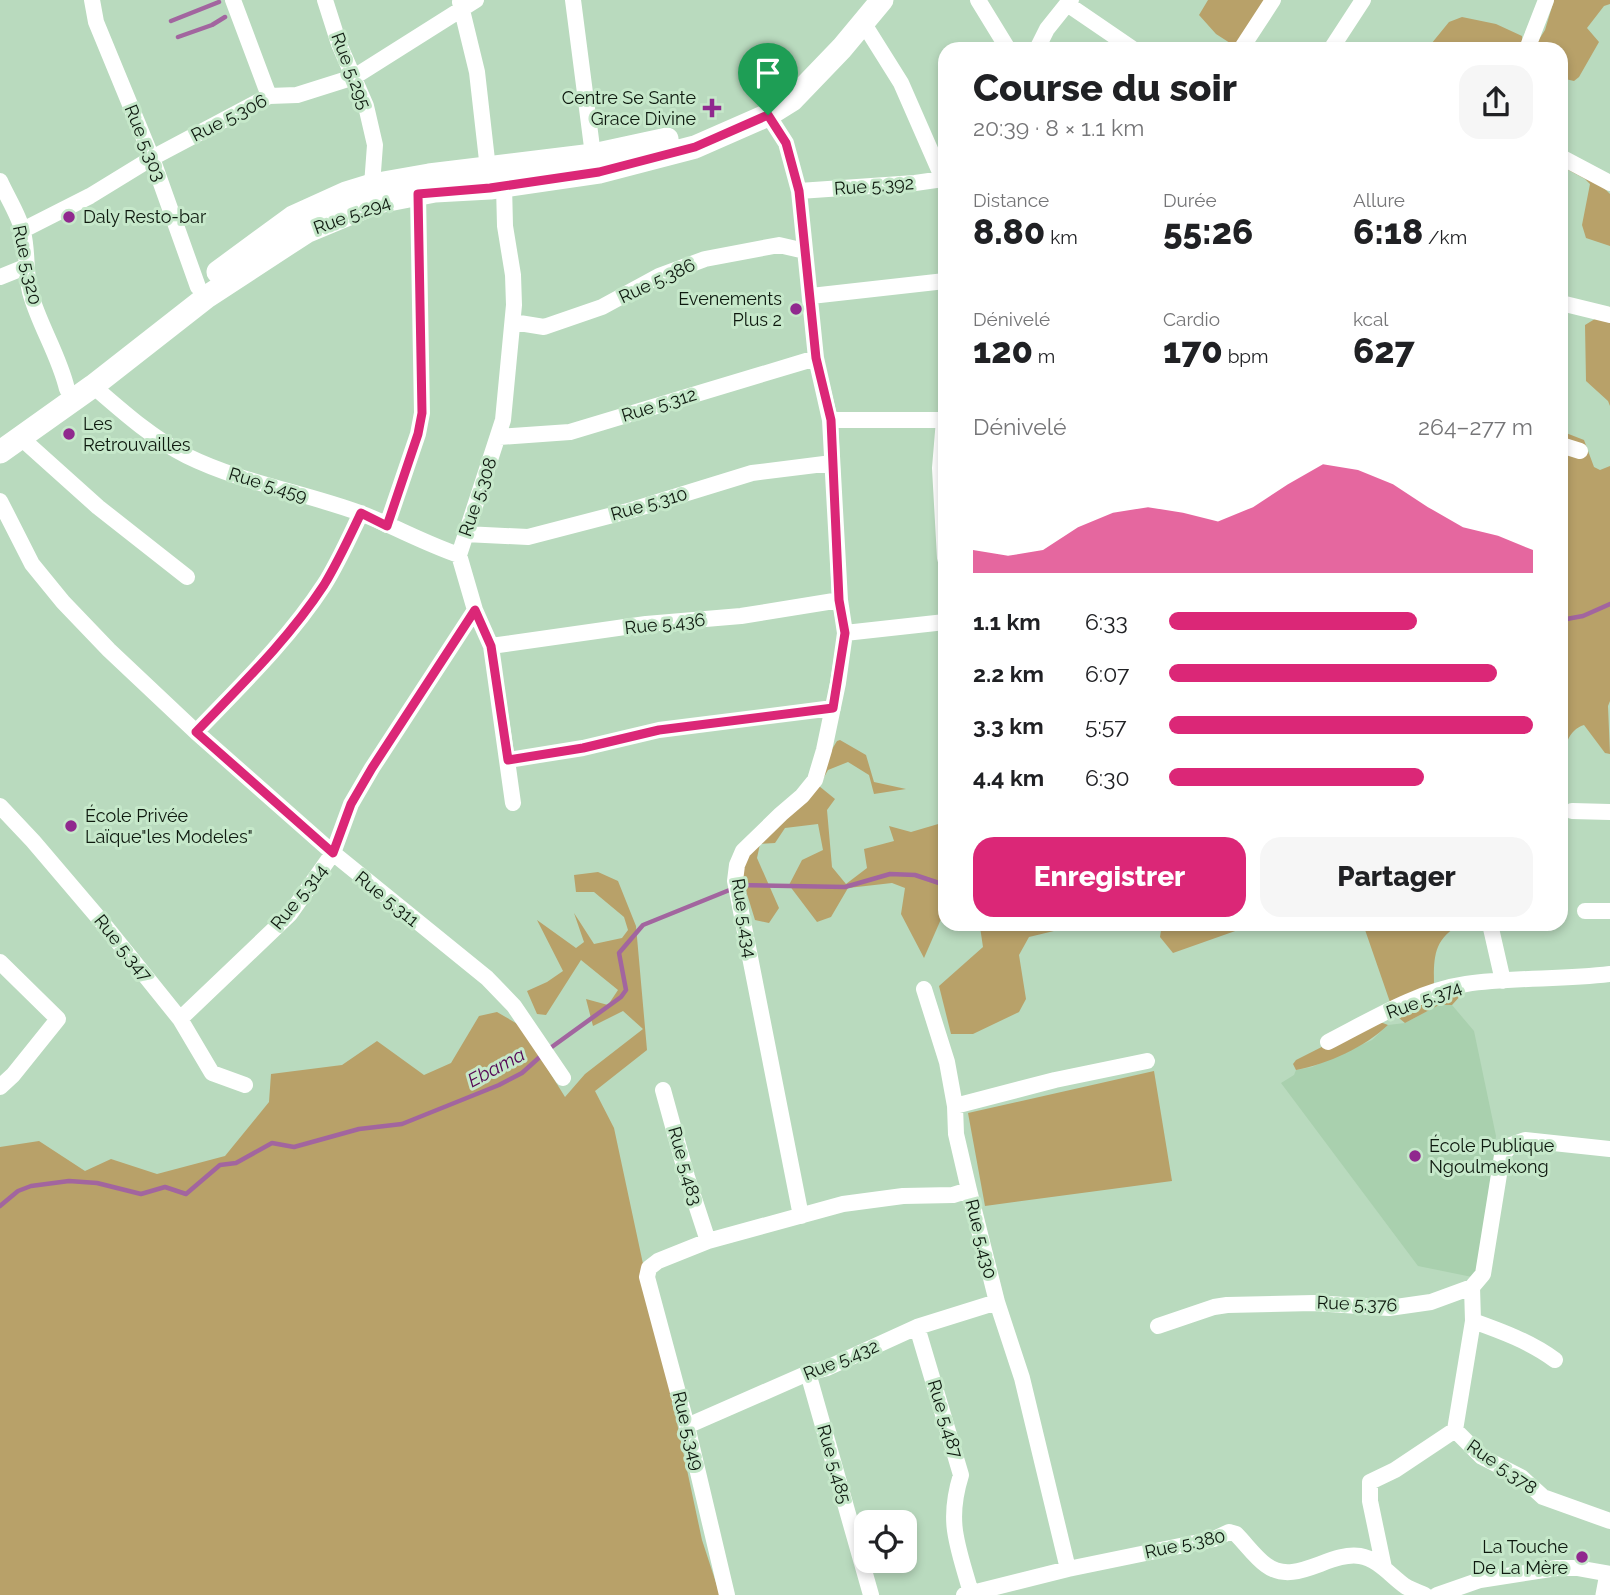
<!DOCTYPE html>
<html lang="fr">
<meta charset="utf-8">
<style>
body{margin:0;font-family:Raleway,sans-serif;background:#f6f6f6;color:#202124;height:100vh;display:flex;flex-direction:column;font-size:26px;white-space:nowrap}
*{box-sizing:border-box;margin:0}
p{font-size:23px;color:#757577}
.icon{flex:none;width:38px;height:38px;fill:none;stroke:currentColor;stroke-width:2;stroke-linecap:round;stroke-linejoin:round}
.map{position:relative;flex:1;overflow:hidden}
.side{position:absolute;left:938px;top:42px;width:630px;height:889px;display:flex;flex-direction:column;background:#fff;border-radius:21px;box-shadow:0 4px 10px #0003}
.side>*{flex:none}
.controls{position:absolute;left:854px;top:1510px;display:grid;gap:14px}
.controls a{display:grid;place-items:center;width:63px;height:63px;border-radius:14px;background:#fff;box-shadow:0 4px 10px #0003;font-size:35px}
.pin{position:absolute;display:grid;place-items:center;width:60px;height:60px;color:#fff;margin:-72px -30px;border-radius:50% 50% 50% 0;rotate:-45deg;box-shadow:0 0 7px #0007}
.pin .icon{rotate:45deg}
.round{display:grid;place-items:center;flex:none;width:74px;height:74px;border-radius:21px;background:#f6f6f6}
.summary{display:flex;align-items:center;justify-content:space-between;height:119px;padding:0 35px}
h1{font-size:38px;font-weight:800;line-height:52px}
.metrics{display:grid;grid-template-columns:repeat(3,1fr);gap:10px;height:119px;padding:7px 35px}
.metrics div{display:grid;align-content:center}
.metrics b{font-size:35px;font-weight:800}
.metrics small{font-size:19px;font-weight:400}
.metrics p{font-size:19px}
.chart{height:196px;padding:14px 35px}
.chart p{display:flex;justify-content:space-between}
.chart svg{width:100%;height:126px;margin-top:7px;fill:#db2777;opacity:.7}
.primary-button{display:flex;gap:14px;margin-top:auto;padding:14px 35px}
.primary-button a{flex:1;height:80px;border-radius:21px;background:#db2777;color:#fff;font-size:28px;font-weight:800;line-height:80px;text-align:center}
.primary-button a+a{background:#f6f6f6;color:#202124}
ul{padding:0 35px;list-style:none;font-size:23px}
li{display:grid;grid-template-columns:112px 84px 1fr;align-items:center;height:52px}
li i{height:18px;border-radius:9px;background:#db2777}
.map>svg:first-child{display:block}
.built{fill:#a9d0ae}
.green{fill:#b8a169}
.lines{fill:none;stroke-linecap:round;stroke-linejoin:round}
.stream{stroke:#a2659f;stroke-width:4.5}
.minor{stroke:#fff;stroke-width:16}
.secondary{stroke:#fff;stroke-width:23}
.route-casing{stroke:#fff;stroke-width:14}
.route{stroke:#db2777;stroke-width:9}
.poi-dot{fill:#90298e;stroke:#c6e8ca;stroke-width:2.5}
.labels{text-anchor:middle;stroke-width:6;stroke-linejoin:round;paint-order:stroke}
.street-label{font-size:18px;fill:#0e190f;stroke:#c6e8ca}
.poi-label{font-size:18px;fill:#0e190f;stroke:#c6e8ca;text-anchor:start}
.water-label{font-size:19px;font-style:italic;fill:#540454;stroke:#c6e8ca}
</style>
<div class="map">
<svg width="1610" height="1595" viewBox="0 0 1610 1595">
<rect width="100%" height="100%" fill="#b9dabe"/>
<path class="built" d="M1439 1005H1452L1474 1031 1496 1136 1477 1278 1418 1266 1281 1083 1294 1075 1296 1070 1312 1067 1372 1040 1388 1025 1405 1023Z"/>
<path class="green" d="M1208 0H1268L1237 42 1230 43 1216 34 1199 15Z
M1554 0H1610V4L1604 6 1587 28 1599 42 1579 77 1574 81 1561 78V49H1533L1545 30Z
M1462 17 1496 24 1522 36 1523 49H1427L1449 22Z
M1561 157 1588 172 1610 194V246L1586 238 1582 225 1590 184 1585 179 1561 166Z
M1610 306V406L1608 401 1586 381 1585 325 1608 311Z
M1566 433 1584 440 1594 467 1600 470 1610 466V701L1608 706 1610 754 1605 753 1584 725C1567 730 1564 750 1561 766V466L1565 460Z
M840 740 866 755 874 782 906 789 874 794 869 775 848 762 828 770 819 786 835 799 827 810 832 867 846 884 867 868 864 849 894 841 889 826 911 832 945 822V910L924 958 901 914 905 888 892 883 848 888 831 917 817 922 789 885 802 860 823 850 818 824 785 828 775 843 760 844 757 858 779 908 769 923 755 920 743 881 741 867 748 836 809 787 837 741Z
M598 872 618 881 636 926 647 1050 595 1091 614 1128 702 1540 720 1595H0V1147L39 1141 85 1171 111 1159 157 1174 225 1156 269 1102 271 1074 342 1065 377 1041 424 1075 451 1063 479 1016 497 1012 521 1026 565 1097 585 1074 643 1029 623 1011 593 1026 586 999 608 1005 618 990 581 960 546 1015 537 1014 527 991 547 982 563 971 537 920 576 948 584 942 574 913 594 944 622 938 628 930 624 917 594 892H576L574 875Z
M975 924H1083L1029 937 1019 955 1026 999 1019 1012 973 1034H951L939 986 983 947 980 927Z
M1162 924H1255L1173 953 1160 937Z
M1363 924H1462C1431 939 1434 961 1434 990L1391 1005Z
M1461 992 1462 994 1452 1005H1439L1405 1023 1399 1018 1398 1012 1408 1004Z
M1375 1020 1388 1025C1365 1047 1328 1064 1296 1070L1293 1064 1296 1060Z
M1154 1071 1172 1181 985 1206 968 1113Z"/>
<g class="lines">
<path class="stream" d="M171 21 219 2
M178 37 212 25 225 17
M1561 620 1583 616 1610 604
M739 885 845 887 890 874 915 875 945 885
M1067 926V924
M972 927 973 924
M549 1049 621 997 626 990 619 953 643 925 732 889
M0 1206 18 1191 31 1186 69 1181 97 1183 141 1194 165 1187 186 1194 220 1165 236 1163 272 1143 294 1147 359 1129 402 1124 499 1085 522 1073 542 1055"/>
<path class="minor" d="M92 0 96 22 152 158 198 287
M233 0 269 96
M325 0 339 44 366 106 375 145 372 185
M573 0 593 155
M978 0 1008 49
M1071 0 1067 4 1133 49
M460 2 477 72 488 169
M1037 49 1047 29 1067 4
M1241 49 1273 0
M1331 49 1363 0
M1527 49 1546 0
M768 115 786 143 799 191 816 358 830 420 840 600 845 633 838 683 824 750 815 780 802 796 781 814 743 851 737 865 735 881 801 1216
M1561 157 1610 183
M0 181C7 197 19 215 23 232 28 251 25 272 30 292 39 325 59 355 67 389
M504 185 505 226 513 275 514 305 503 420 459 555 475 610 491 646 513 803
M799 191 915 183 943 179 901 83 864 24
M23 230 90 196 152 158 269 96 297 95 354 77 476 0
M0 277 25 267
M811 296 945 281
M1561 303 1610 315
M513 322 544 327 602 307 659 276 705 259 779 245 805 251
M93 386C123 412 152 438 187 456 242 483 303 492 360 513 394 526 424 543 459 555
M830 420H945
M944 420 940 468 945 558
M20 437 98 507 187 577
M499 437 570 432 816 358
M1561 445 1580 451
M0 501 32 564 63 602 109 650 196 732 333 853 487 978 514 1006 563 1078
M387 525 418 434 422 413 418 194
M465 534 528 537 632 510 752 473 832 463
M845 633 945 622
M491 646 646 624 741 616 840 600
M196 732C241 685 288 640 324 585 338 563 349 538 361 513
M508 760 583 748 659 730 833 708
M0 806 33 841 102 922 180 1019 212 1073 245 1085
M1572 811 1610 812
M1585 911H1610
M1490 924 1503 981
M0 962 58 1019 13 1075 0 1087
M924 989 947 1062 955 1106 956 1134 969 1190
M180 1019 290 914 333 853 351 804 372 768 475 610
M1328 1042C1371 1020 1418 991 1466 984 1513 977 1562 980 1610 974
M663 1090 687 1177 708 1241
M955 1106 1055 1080 1147 1061
M1473 1321C1501 1331 1531 1342 1555 1360
M1158 1326 1214 1307 1227 1305 1314 1303 1389 1308 1431 1302 1472 1287 1483 1274 1502 1156 1511 1145 1525 1140 1610 1149
M917 1327 961 1475C946 1523 958 1546 971 1593
M808 1373 871 1595
M687 1426 808 1373 827 1368 917 1327 997 1302
M1455 1430 1473 1321 1472 1287
M1384 1568 1370 1501V1482L1395 1470 1455 1430 1482 1457 1521 1477 1543 1497 1610 1521
M727 1595 687 1426 647 1277 649 1268 658 1261 708 1241 843 1204 903 1196 953 1195 969 1190 997 1302 1022 1378 1068 1569
M964 1595 1068 1569 1214 1539 1229 1532 1236 1534C1246 1544 1255 1557 1266 1565 1295 1587 1329 1551 1360 1556 1378 1559 1391 1576 1405 1586 1411 1590 1418 1592 1425 1595
M1437 1595 1480 1580 1557 1568H1577L1610 1574"/>
<path class="secondary" d="M218 272 293 217 346 193 372 185 429 175 593 155 667 139
M0 452 93 386 208 296 306 232 378 202 435 191 490 188 599 172 695 147 768 115 792 100 842 48 882 0
M1607 1595 1610 1579"/>
</g>
<g class="lines">
<g class="route-casing">
<path id="route" d="M768 115 786 143 799 191 816 358 831 420 839 600 845 633 833 708 659 730 583 748 508 760 491 646 475 610 372 768 351 804 333 853 196 732C241 685 288 640 324 585 338 562 349 538 361 513L387 526 418 434 422 413 418 194 490 188 599 172 695 147Z"/>
</g>
<use href="#route" class="route"/>
</g>
<g class="poi-dot">
<path d="M708.5 97.5h7v7h7v7h-7v7h-7v-7h-7v-7h7z"/>
<circle cx="69" cy="217" r="7"/>
<circle cx="796" cy="309" r="7"/>
<circle cx="69" cy="434" r="7"/>
<circle cx="71" cy="826" r="7"/>
<circle cx="1415" cy="1156" r="7"/>
<circle cx="1582" cy="1557" r="7"/>
</g>
<g class="labels">
<g class="street-label">
<text transform="translate(351 71) rotate(69)" y="6">Rue 5.295</text>
<text transform="translate(229 118) rotate(-27)" y="6">Rue 5.306</text>
<text transform="translate(145 143) rotate(68)" y="6">Rue 5.303</text>
<text transform="translate(874 186) rotate(-4)" y="6">Rue 5.392</text>
<text transform="translate(352 215) rotate(-20)" y="6">Rue 5.294</text>
<text transform="translate(27 265) rotate(78)" y="6">Rue 5.320</text>
<text transform="translate(657 281) rotate(-25)" y="6">Rue 5.386</text>
<text transform="translate(659 405) rotate(-17)" y="6">Rue 5.312</text>
<text transform="translate(268 485) rotate(17)" y="6">Rue 5.459</text>
<text transform="translate(478 497) rotate(-71)" y="6">Rue 5.308</text>
<text transform="translate(649 504) rotate(-16)" y="6">Rue 5.310</text>
<text transform="translate(665 624) rotate(-6)" y="6">Rue 5.436</text>
<text transform="translate(299 897) rotate(-51)" y="6">Rue 5.314</text>
<text transform="translate(387 899) rotate(39)" y="6">Rue 5.311</text>
<text transform="translate(744 918) rotate(81)" y="6">Rue 5.434</text>
<text transform="translate(123 948) rotate(51)" y="6">Rue 5.347</text>
<text transform="translate(1424 1000) rotate(-20)" y="6">Rue 5.374</text>
<text transform="translate(685 1166) rotate(74)" y="6">Rue 5.483</text>
<text transform="translate(981 1239) rotate(76)" y="6">Rue 5.430</text>
<text transform="translate(1357 1304) rotate(2)" y="6">Rue 5.376</text>
<text transform="translate(841 1360) rotate(-22)" y="6">Rue 5.432</text>
<text transform="translate(945 1419) rotate(73)" y="6">Rue 5.487</text>
<text transform="translate(688 1431) rotate(76)" y="6">Rue 5.349</text>
<text transform="translate(834 1464) rotate(74)" y="6">Rue 5.485</text>
<text transform="translate(1502 1467) rotate(35)" y="6">Rue 5.378</text>
<text transform="translate(1185 1544) rotate(-12)" y="6">Rue 5.380</text>
</g>
<g class="poi-label">
<text x="696" y="104" text-anchor="end">Centre Se Sante<tspan x="696" dy="21">Grace Divine</tspan></text>
<text x="83" y="223">Daly Resto-bar</text>
<text x="782" y="305" text-anchor="end">Evenements<tspan x="782" dy="21">Plus 2</tspan></text>
<text x="83" y="430">Les<tspan x="83" dy="21">Retrouvailles</tspan></text>
<text x="85" y="822">École Privée<tspan x="85" dy="21">Laïque"les Modeles"</tspan></text>
<text x="1429" y="1152">École Publique<tspan x="1429" dy="21">Ngoulmekong</tspan></text>
<text x="1568" y="1553" text-anchor="end">La Touche<tspan x="1568" dy="21">De La Mère</tspan></text>
</g>
<g class="water-label">
<text transform="translate(496 1067) rotate(-28)" y="7">Ebama</text>
</g>
</g>
</svg>
<div class="controls">
<a><svg class="icon" aria-label="locate" viewBox="0 0 24 24"><circle cx="12" cy="12" r="6"/><path d="M12 2v4M12 18v4M2 12h4M18 12h4"/></svg></a>
</div>
<div class="pin" style="left:768px;top:115px;background:#1e9e55"><svg class="icon" aria-label="arrive" viewBox="0 0 24 24"><path d="M6 21V4h12l-3 4 3 4H6"/></svg></div>
<section class="side">
<div class="summary"><div><h1>Course du soir</h1><p>20:39 · 8 × 1.1 km</p></div><a class="round"><svg class="icon" aria-label="share" viewBox="0 0 24 24"><path d="M12 15V3M7 8l5-5 5 5M5 13v7h14v-7"/></svg></a></div>
<div class="metrics">
<div><p>Distance</p><b>8.80<small> km</small></b></div>
<div><p>Durée</p><b>55:26</b></div>
<div><p>Allure</p><b>6:18<small> /km</small></b></div>
</div>
<div class="metrics">
<div><p>Dénivelé</p><b>120<small> m</small></b></div>
<div><p>Cardio</p><b>170<small> bpm</small></b></div>
<div><p>kcal</p><b>627</b></div>
</div>
<div class="chart"><p><span>Dénivelé</span>264–277 m</p>
<svg viewBox="0 0 160 44" preserveAspectRatio="none"><path d="M0 44V36L10 38L20 36L30 28L40 23L50 21L60 23L70 26L80 21L90 13L100 6L110 8L120 13L130 21L140 28L150 31L160 36V44z"/></svg>
</div>
<ul>
<li><b>1.1 km</b>6:33<i style="width:68%"></i></li>
<li><b>2.2 km</b>6:07<i style="width:90%"></i></li>
<li><b>3.3 km</b>5:57<i style="width:100%"></i></li>
<li><b>4.4 km</b>6:30<i style="width:70%"></i></li>
</ul>
<div class="primary-button"><a>Enregistrer</a><a>Partager</a></div>
</section>
</div>
